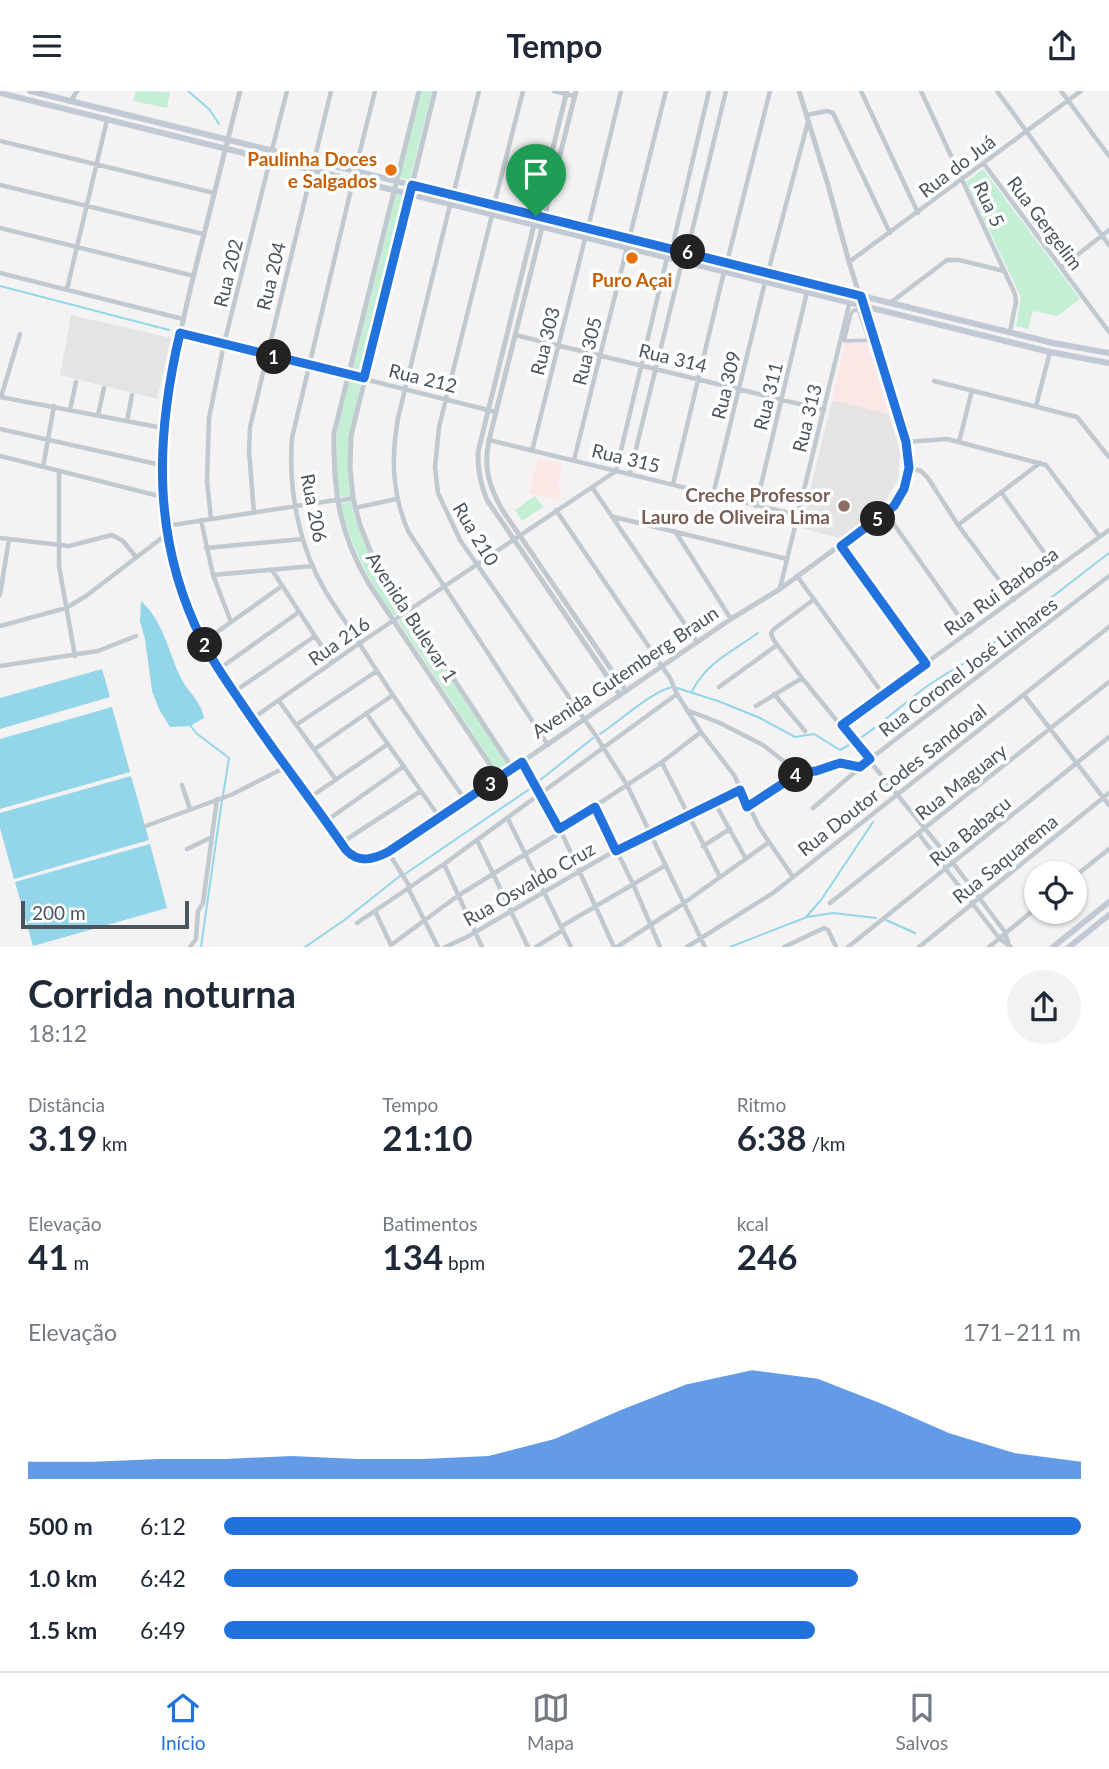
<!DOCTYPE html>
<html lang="pt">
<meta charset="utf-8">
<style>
body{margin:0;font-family:Lato,sans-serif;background:#f2f2f3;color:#1f2937;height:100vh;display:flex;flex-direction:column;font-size:26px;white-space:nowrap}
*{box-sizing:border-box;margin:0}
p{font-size:23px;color:#747a83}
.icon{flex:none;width:38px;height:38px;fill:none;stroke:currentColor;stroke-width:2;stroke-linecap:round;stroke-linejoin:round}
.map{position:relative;height:856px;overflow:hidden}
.drawer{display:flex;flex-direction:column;background:#fff;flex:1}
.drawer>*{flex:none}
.buttons{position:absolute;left:1024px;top:770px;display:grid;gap:14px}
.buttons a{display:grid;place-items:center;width:63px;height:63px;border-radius:50%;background:#fff;box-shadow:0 2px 5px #0004;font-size:35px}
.scale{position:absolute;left:21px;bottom:18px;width:168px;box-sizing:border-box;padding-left:7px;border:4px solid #4a555f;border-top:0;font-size:19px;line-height:24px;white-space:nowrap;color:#4a555f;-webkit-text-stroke:5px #fff;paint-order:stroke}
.pin{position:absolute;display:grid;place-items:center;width:60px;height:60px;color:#fff;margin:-72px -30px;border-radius:50% 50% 50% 0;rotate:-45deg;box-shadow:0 0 7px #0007}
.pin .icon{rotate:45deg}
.km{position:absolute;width:35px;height:35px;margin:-18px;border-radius:50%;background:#222;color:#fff;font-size:19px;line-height:35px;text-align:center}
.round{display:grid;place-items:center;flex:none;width:74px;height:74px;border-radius:37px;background:#f2f2f3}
.summary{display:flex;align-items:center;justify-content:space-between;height:119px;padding:0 28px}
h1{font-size:38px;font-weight:700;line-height:52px}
.stats{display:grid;grid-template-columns:repeat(3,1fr);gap:10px;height:119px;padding:7px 28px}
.stats div{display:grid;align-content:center}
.stats b{font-size:35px;font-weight:700}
.stats small{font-size:19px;font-weight:400}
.stats p{font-size:19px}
.chart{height:196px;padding:14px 28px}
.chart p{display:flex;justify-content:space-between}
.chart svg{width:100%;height:126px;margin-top:7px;fill:#2272de;opacity:.7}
ul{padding:0 28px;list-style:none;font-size:23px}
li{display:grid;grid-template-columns:112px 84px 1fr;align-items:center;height:52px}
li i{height:18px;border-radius:9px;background:#2272de}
header{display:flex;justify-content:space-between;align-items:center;height:91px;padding:0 28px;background:#fff;font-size:32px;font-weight:700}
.tab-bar{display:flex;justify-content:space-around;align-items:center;height:98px;border-top:2px solid #e0e1e3;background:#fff;font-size:19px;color:#747a83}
.tab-bar a{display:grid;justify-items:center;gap:4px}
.tab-bar .current{color:#2272de}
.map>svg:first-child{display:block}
.education{fill:#e5e3e4}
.medical{fill:#fbe8e6}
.green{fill:#c4efd5}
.water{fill:#93d6e9}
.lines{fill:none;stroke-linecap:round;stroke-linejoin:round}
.stream{stroke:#93d6e9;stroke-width:2}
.pedestrian{stroke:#c1c9d0;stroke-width:3.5}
.minor{stroke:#c1c9d0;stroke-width:4.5}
.tertiary{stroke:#c1c9d0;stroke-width:5}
.secondary{stroke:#c1cad4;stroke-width:6}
.route-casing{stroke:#fff;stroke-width:14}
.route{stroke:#2272de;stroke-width:9}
.food-dot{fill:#e8710a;stroke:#fff;stroke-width:2.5}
.education-dot{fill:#8d6e63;stroke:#fff;stroke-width:2.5}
.labels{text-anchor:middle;stroke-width:7;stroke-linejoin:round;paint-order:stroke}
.food-label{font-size:19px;font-weight:bold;fill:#c56008;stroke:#fff;text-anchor:end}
.street-label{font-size:19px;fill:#4a555f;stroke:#fff}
.education-label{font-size:19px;font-weight:bold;fill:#785e54;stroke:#fff;text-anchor:end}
</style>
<header><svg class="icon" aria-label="menu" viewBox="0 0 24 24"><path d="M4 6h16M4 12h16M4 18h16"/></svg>Tempo<svg class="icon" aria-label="share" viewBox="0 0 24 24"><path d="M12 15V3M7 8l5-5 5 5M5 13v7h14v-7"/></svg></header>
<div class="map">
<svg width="1109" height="856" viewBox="0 0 1109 856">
<rect width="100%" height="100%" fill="#f4f2f2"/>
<path class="education" d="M71 224 171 247 157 308 60 284Z
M832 309 889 323 900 361 898 388 879 421 839 447 801 437Z"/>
<path class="medical" d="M866 249 889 323 832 309 846 250Z
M538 367 563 373 558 394 562 396 558 409 529 402Z"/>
<path class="green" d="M136 0 170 1 167 17 133 10Z
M421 0H432L410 89 399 86Z
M983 78 1080 208 1057 225 1033 220 1028 238 1016 235 1021 206 966 91Z
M396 103 406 106 362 282 352 280Z
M349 287 361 290C351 334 346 360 350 405L339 406 336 377 337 342Z
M535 405 543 416 522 430 515 419Z
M351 410C359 451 380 484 403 518L394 525C367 488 352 456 340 413Z
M407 524 509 675 499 682 398 530Z"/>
<path class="water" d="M141 510C165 532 168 562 182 589 189 602 201 610 204 627L190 635 170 636 159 618 152 600 145 548 140 530Z
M102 578 110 606 0 638V607Z
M112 616 130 681 0 718V648Z
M131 685 149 749 14 788 0 737V722Z
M150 753 167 817 33 855 15 791Z"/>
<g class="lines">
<path class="stream" d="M188 0 209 18 219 33
M0 195 169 239
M677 597 718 610 760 627 795 646 814 643 840 659C873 642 896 618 926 596 945 582 967 572 986 558 1027 526 1067 494 1109 462
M692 600C708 570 732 561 758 542
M190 634 196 642 229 667 223 704
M600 643C618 631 653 600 672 596
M539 690 593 647
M405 783 531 697
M807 825 821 809 873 731
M886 829 915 842
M201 856 222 709
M305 856 343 830 400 785
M730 856 807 826 833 822 876 827"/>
<path class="pedestrian" d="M854 219H858L869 249 844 250 851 223Z"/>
<path class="minor" d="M554 0 574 5
M861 0 918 122
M921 0 1015 203 1016 211 1010 241
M997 0 1109 154
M1061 0 1109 65
M807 24 827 20 833 22 890 142
M0 50 214 102
M272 59 287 0
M984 73 1109 241
M355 80 375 0
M353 90 292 347C288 398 299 457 326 501 337 520 350 536 361 555 394 608 430 658 466 710
M0 94 203 143
M453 104 479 0
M450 114 398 327C391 368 392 402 408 440L548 654
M494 114 523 0
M492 124 439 336 435 376 438 402 460 449 594 642 627 694 705 856
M0 137 194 185
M588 137 621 0
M672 157 709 0
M687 161 726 0
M727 171 770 0
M849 171 1081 0
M1062 176 1109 139
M768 181 808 31
M0 182 183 228
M67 198 107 29
M890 212 947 169H959L1004 180
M180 242 496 321
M515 244 824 319
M934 290 1077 326 1109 366
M0 306 163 337
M1 306 20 243
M1036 315 1050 261
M70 319 76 291
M98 324 104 297
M127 330 132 304
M0 338 161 374
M489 349 797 424
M906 351 947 348 1046 374 1099 445
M959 351 972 299
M532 360 585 148
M0 365 163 406
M574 369 666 0
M43 376 54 315
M909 377 921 380 928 387 958 434 1014 509
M59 380V475L75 565
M630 382 682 171
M673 393 724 181
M592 396 697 551
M1001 401 1056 478
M713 404 765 191
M337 410 353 407
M756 415 807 201
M355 417 396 408
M556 419 670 587 677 603 701 641 734 684 759 736 793 786
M254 422 249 360 250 336 331 0
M886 422 970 541
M614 426 787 468
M211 428 207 390 209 327 224 253 270 69
M201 429 213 484 231 531
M958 434 1040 372
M166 435 336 409
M675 440 731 528
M0 447 69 455 112 444 123 450 136 466
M841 455 926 573
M206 457 303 448
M272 479 332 571
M213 484 313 475
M797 485 883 603
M780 497 850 210
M0 504 9 448
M813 509 774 538 771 542 773 548 802 587 953 772 1005 841 1008 851
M0 535 66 517 86 505 167 443
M203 551 282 495
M0 575 98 560 136 545
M219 578 299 521
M719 596 777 554
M234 601 315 545
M774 603 805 640
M1024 604 1109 714
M279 610 336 689
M756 615 802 587
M687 619 720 632 763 654 799 682C823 681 835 669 860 676
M366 622 440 727
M252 628 360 552 616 380 667 167
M842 633 1109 439
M296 634 377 580
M315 658 393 604
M522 671 560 738 614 856
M662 672 720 786
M182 694 190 718
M309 707 388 653
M715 712 746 768
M595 716 633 793 660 856
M747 716 799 682
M813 717 870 668 1109 485
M508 728 571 856
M326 730 404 675
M146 735 233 703 286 676
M560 738 662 671 701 641
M918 742 999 847 1011 856
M477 749 528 856
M341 752 421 700
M703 755 730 738
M187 758 212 746
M388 761 410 796
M444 773 482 856
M1074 786 1109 758
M408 797 438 856
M830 812 1109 591
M375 820 391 854
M357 832 444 773 677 603
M562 835 666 774
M391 854 459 804 561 741
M190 856 196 848 198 820 203 812 217 708
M445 856 467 846 616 759 740 699
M536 856 563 839
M617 856 684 812 768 752
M687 856 773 802 1109 536
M784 856 824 837 828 839 836 856
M848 856 1109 646
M919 856 1109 702
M989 856 1036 817"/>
<path class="tertiary" d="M240 0C224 65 207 130 191 195 162 318 140 432 202 550 215 574 230 596 245 617 278 665 313 712 347 759 360 776 380 766 396 757L731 528 780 498 894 415 908 388 909 371 906 351 849 171 828 94 799 0
M419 0 334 342C333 400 339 442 369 493L499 687
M435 0 351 345 350 376 353 407 360 434 372 464 513 678
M567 0 478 361C478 379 480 392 487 409L620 604
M576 0 489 349C483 377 489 396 503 420L626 600
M71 10 77 0"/>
<path class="secondary" d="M30 0 1053 252 1109 262
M0 2 1050 261 1109 272
M1053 856 1109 811
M1069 856 1109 824"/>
</g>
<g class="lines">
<g class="route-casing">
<path id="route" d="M412 94 861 205 906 351 909 377 904 398 894 415 841 455 926 573 842 634 870 668 860 676 840 672 816 680 799 682 747 716 740 699 736 701 616 760 595 716 559 738 522 671 388 761C374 768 359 773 346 759 313 711 277 665 244 616 230 595 213 572 202 549 152 449 155 348 180 242L364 287Z"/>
</g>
<use href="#route" class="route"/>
</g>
<g class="food-dot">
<circle cx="391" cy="79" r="7"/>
<circle cx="632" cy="167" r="7"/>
</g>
<circle class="education-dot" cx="844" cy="415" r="7"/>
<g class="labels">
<g class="food-label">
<text x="377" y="75">Paulinha Doces<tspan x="377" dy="22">e Salgados</tspan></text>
<text x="632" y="196" text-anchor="middle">Puro Açai</text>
</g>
<g class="street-label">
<text transform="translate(957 75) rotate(-37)" y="7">Rua do Juá</text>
<text transform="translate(989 113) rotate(65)" y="7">Rua 5</text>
<text transform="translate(1045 132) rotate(53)" y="7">Rua Gergelim</text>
<text transform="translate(228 182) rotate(-76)" y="7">Rua 202</text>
<text transform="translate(271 185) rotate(-76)" y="7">Rua 204</text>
<text transform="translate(545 250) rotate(-76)" y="7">Rua 303</text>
<text transform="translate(587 260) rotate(-76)" y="7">Rua 305</text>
<text transform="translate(673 267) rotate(14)" y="7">Rua 314</text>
<text transform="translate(423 287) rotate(14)" y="7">Rua 212</text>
<text transform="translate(726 294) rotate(-76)" y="7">Rua 309</text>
<text transform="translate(768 305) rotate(-76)" y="7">Rua 311</text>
<text transform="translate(807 327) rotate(-76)" y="7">Rua 313</text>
<text transform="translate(626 367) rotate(14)" y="7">Rua 315</text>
<text transform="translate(314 417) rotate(79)" y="7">Rua 206</text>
<text transform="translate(476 443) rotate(59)" y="7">Rua 210</text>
<text transform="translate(1001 500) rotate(-36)" y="7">Rua Rui Barbosa</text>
<text transform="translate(412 526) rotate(57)" y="7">Avenida Bulevar 1</text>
<text transform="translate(339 550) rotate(-35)" y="7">Rua 216</text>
<text transform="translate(968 576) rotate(-37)" y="7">Rua Coronel José Linhares</text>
<text transform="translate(625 581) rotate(-34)" y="7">Avenida Gutemberg Braun</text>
<text transform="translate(892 689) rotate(-38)" y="7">Rua Doutor Codes Sandoval</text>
<text transform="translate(961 691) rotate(-38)" y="7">Rua Maguary</text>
<text transform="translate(970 740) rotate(-39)" y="7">Rua Babaçu</text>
<text transform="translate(1005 768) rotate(-39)" y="7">Rua Saquarema</text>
<text transform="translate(529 793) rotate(-30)" y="7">Rua Osvaldo Cruz</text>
</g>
<g class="education-label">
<text x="830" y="411">Creche Professor<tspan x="830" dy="22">Lauro de Oliveira Lima</tspan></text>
</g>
</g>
</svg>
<div class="buttons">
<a><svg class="icon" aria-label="locate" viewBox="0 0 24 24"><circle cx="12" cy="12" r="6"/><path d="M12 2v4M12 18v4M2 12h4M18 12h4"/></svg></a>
</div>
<div class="scale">200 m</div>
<div class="pin" style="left:536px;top:125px;background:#1e9e55"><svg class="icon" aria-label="arrive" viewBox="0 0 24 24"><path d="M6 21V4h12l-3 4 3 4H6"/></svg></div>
<b class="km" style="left:274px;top:266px">1</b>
<b class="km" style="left:205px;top:554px">2</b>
<b class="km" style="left:491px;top:693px">3</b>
<b class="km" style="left:796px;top:684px">4</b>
<b class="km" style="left:878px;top:428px">5</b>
<b class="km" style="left:688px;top:161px">6</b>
</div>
<section class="drawer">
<div class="summary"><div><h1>Corrida noturna</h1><p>18:12</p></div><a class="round"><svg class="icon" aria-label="share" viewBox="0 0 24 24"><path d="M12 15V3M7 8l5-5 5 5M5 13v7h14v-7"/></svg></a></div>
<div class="stats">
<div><p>Distância</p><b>3.19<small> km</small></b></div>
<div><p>Tempo</p><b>21:10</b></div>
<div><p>Ritmo</p><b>6:38<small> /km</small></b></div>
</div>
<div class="stats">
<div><p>Elevação</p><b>41<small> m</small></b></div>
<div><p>Batimentos</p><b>134<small> bpm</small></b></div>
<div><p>kcal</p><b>246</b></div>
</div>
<div class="chart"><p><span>Elevação</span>171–211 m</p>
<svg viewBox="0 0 160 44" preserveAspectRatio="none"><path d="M0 44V38L10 38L20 37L30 37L40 36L50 37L60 37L70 36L80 30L90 20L100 11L110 6L120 9L130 18L140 28L150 35L160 38V44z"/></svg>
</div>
<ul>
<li><b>500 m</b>6:12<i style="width:100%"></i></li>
<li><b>1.0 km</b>6:42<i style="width:74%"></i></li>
<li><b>1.5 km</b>6:49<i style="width:69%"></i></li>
</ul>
</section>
<nav class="tab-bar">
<a class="current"><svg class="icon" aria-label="home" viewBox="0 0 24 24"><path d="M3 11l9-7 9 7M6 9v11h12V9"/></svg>Início</a>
<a><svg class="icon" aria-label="map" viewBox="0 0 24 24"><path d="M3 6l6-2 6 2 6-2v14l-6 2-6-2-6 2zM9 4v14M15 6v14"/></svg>Mapa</a>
<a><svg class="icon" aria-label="saved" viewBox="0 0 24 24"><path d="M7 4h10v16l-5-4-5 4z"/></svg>Salvos</a>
</nav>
